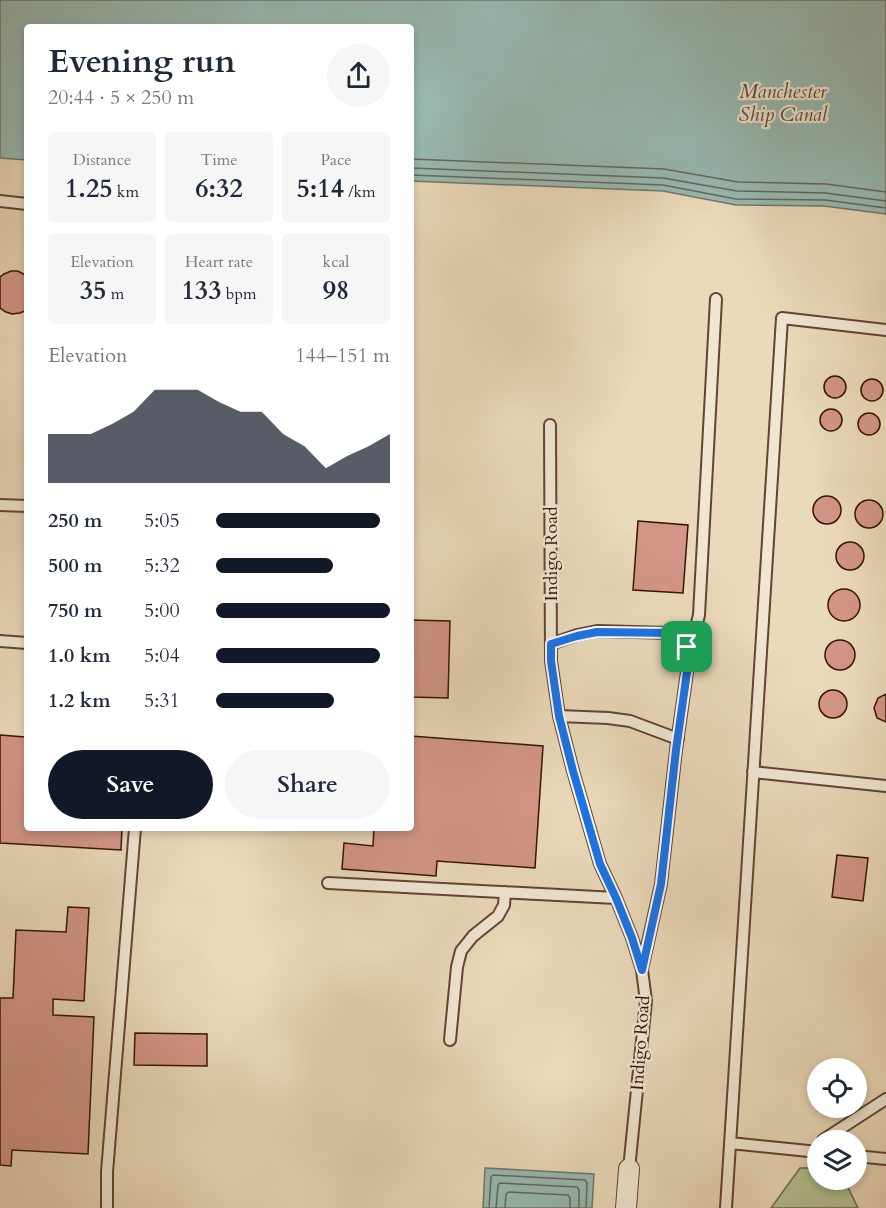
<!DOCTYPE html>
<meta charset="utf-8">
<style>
body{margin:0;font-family:Cardo,serif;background:#f6f6f7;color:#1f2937;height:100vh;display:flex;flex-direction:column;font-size:22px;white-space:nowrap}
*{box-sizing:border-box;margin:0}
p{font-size:20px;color:#747a83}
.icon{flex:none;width:33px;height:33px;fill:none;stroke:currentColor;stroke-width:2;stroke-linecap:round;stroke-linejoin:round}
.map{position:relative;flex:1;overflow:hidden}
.details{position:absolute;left:24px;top:24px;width:390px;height:807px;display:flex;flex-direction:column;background:#fff;border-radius:6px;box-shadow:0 3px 9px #0003}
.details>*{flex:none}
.fabs{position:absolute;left:807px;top:1058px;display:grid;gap:12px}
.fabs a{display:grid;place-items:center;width:60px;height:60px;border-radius:50%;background:#fff;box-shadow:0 3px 9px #0003;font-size:30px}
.pin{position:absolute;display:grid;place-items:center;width:51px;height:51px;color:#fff;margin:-26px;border-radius:12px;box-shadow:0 3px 9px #0006}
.round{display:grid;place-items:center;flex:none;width:63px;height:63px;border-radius:32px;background:#f6f6f7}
.headline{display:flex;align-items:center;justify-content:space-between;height:102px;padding:0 24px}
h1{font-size:33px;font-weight:600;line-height:45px}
.metrics{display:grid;grid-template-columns:repeat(3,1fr);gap:9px;height:102px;padding:6px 24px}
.metrics div{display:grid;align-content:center;border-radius:6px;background:#f6f6f7;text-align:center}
.metrics b{font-size:26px;font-weight:600}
.metrics small{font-size:16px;font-weight:400}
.metrics p{font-size:16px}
.chart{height:168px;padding:12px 24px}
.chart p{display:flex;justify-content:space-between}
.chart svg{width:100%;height:108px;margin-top:6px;fill:#111827;opacity:.7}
.action{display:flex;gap:12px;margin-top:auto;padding:12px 24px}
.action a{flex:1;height:69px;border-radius:36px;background:#111827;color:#fff;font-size:24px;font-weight:600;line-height:69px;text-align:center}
.action a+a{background:#f6f6f7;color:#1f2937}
ul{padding:0 24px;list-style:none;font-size:20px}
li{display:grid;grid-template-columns:96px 72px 1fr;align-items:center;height:45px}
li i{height:15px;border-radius:8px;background:#111827}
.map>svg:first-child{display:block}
.green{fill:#b3c092;stroke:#746a4c;stroke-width:1.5}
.water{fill:#98bab3;stroke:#70776d;stroke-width:1.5}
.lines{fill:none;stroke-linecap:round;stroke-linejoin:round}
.shore{stroke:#66665c;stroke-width:1.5}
.building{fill:#d39588;stroke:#351305;stroke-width:1.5}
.service-casing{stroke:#624432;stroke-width:14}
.minor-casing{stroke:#624432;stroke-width:22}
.service{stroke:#f1e6d2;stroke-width:10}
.minor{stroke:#f1e6d2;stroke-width:20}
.route-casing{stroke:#fff;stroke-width:12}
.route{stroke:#1a73e8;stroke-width:8}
.labels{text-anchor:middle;stroke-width:4.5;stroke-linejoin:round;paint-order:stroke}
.street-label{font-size:18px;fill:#351305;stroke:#f1e6d2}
.water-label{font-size:20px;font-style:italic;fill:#584d42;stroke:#f1e6d2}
</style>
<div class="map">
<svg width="886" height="1208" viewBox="0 0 886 1208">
<rect width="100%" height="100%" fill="#ead9ba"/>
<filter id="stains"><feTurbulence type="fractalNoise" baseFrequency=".00333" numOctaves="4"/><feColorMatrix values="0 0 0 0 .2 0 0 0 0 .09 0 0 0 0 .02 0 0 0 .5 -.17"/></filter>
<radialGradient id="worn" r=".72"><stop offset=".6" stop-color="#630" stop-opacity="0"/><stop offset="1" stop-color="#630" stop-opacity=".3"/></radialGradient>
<path class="green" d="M800 1168H817L818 1179H844L858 1208H771Z"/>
<path class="water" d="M0 0H886V214L824 206 736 205 663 191 411 181V27H27V160L0 158Z
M485 1168 594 1174 592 1208H483Z"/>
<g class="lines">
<path class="shore" d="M411 159 664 169 738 182 826 184 886 192
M411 168 663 178 737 191 825 193 886 201
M411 175 663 185 736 199 825 200 886 208
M489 1208 491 1177 493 1175 585 1180 587 1183 586 1208
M496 1208 498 1185 500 1183 577 1187 579 1190V1208
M505 1208 506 1194 509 1192 568 1195 570 1198V1208"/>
</g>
<path class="building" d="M11 271H18L27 276V310L20 313 12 314 6 312 0 308V277L4 274Z
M824 387a11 11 0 1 1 22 0a11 11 0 1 1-22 0Z
M861 390a11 11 0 1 1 22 0a11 11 0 1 1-22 0Z
M820 420a11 11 0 1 1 22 0a11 11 0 1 1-22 0Z
M858 424a11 11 0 1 1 22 0a11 11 0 1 1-22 0Z
M813 510a14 14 0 1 1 28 0a14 14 0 1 1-28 0Z
M855 514a14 14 0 1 1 28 0a14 14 0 1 1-28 0Z
M638 521 688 525 683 593 633 590Z
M836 556a14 14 0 1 1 28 0a14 14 0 1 1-28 0Z
M828 605a16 16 0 1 1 32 0a16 16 0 1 1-32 0Z
M411 620 450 621 448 698 411 697Z
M825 655a15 15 0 1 1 30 0a15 15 0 1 1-30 0Z
M819 704a14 14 0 1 1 28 0a14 14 0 1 1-28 0Z
M886 694V722L877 718 874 708 878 698Z
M26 719H27V828H122L121 850 0 843V735L25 737Z
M411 736 543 746 535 868 437 861 436 876 342 869 344 843 373 846 374 828H411Z
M837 855 868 858 863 901 832 897Z
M68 907 89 908 84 1001 53 999V1015L94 1017 88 1154 12 1150 11 1166 0 1165V998H13L16 930 66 932Z
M135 1033 207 1034V1066L134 1065Z"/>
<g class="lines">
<g class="service-casing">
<path id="service" d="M0 201 27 204
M550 425 551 661 559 716 573 771 600 864 616 898 632 938 642 970 646 1001 629 1169
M0 505 27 506
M0 641 27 643
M551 644 577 635 597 631 671 633 683 638 687 647 689 658 676 750 661 884 642 969
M687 647 694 635 699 615 716 299
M559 716 608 718 630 721 678 739
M753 772 886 786
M328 883 616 898
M450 1040 457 967 461 951 473 936 498 916 504 905 505 892
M823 1140 886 1099
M730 1143 818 1152
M856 1156 886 1159
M107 1208V1172L135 828
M726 1208 782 318 886 330"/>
</g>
<g class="minor-casing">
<path id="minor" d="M626 1208 629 1169"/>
</g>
<use href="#service" class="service"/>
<use href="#minor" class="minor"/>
</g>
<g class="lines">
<g class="route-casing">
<path id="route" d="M597 632 672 633C686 640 686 644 689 658L676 750 661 884 642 970 632 938 616 898 600 864 573 771 559 716 551 661V644L577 636Z"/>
</g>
<use href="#route" class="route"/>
</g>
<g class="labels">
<g class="street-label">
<text transform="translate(551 554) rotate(-90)" y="6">Indigo Road</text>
<text transform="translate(640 1043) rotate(-86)" y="6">Indigo Road</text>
</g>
<g class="water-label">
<text x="783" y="98">Manchester<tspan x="783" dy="23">Ship Canal</tspan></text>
</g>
</g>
<rect width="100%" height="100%" filter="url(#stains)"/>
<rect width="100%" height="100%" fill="url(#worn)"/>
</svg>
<div class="fabs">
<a><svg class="icon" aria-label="locate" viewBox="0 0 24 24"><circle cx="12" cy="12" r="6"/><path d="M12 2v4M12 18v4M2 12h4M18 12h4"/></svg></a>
<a><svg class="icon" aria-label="layers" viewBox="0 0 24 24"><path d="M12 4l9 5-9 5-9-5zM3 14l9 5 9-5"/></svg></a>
</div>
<div class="pin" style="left:687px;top:647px;background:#1e9e55"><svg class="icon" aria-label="arrive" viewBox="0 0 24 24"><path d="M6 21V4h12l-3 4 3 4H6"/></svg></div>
<section class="details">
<div class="headline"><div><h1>Evening run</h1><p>20:44 · 5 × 250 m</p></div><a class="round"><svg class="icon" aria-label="share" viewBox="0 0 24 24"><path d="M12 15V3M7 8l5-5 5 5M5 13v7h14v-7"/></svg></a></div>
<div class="metrics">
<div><p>Distance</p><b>1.25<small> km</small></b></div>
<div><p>Time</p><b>6:32</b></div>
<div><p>Pace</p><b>5:14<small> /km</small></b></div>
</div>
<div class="metrics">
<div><p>Elevation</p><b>35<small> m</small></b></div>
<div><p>Heart rate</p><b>133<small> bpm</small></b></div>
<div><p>kcal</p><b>98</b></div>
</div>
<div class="chart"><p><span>Elevation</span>144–151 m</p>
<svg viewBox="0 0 160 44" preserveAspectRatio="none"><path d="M0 44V24L10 24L20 24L30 20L40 15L50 6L60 6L70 6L80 11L90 15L100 15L110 24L120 29L130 38L140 33L150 29L160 24V44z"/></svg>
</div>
<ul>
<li><b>250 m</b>5:05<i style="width:94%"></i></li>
<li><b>500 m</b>5:32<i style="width:67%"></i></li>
<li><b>750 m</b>5:00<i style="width:100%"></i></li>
<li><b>1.0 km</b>5:04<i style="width:94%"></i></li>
<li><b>1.2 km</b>5:31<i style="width:68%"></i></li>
</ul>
<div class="action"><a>Save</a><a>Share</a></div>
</section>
</div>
